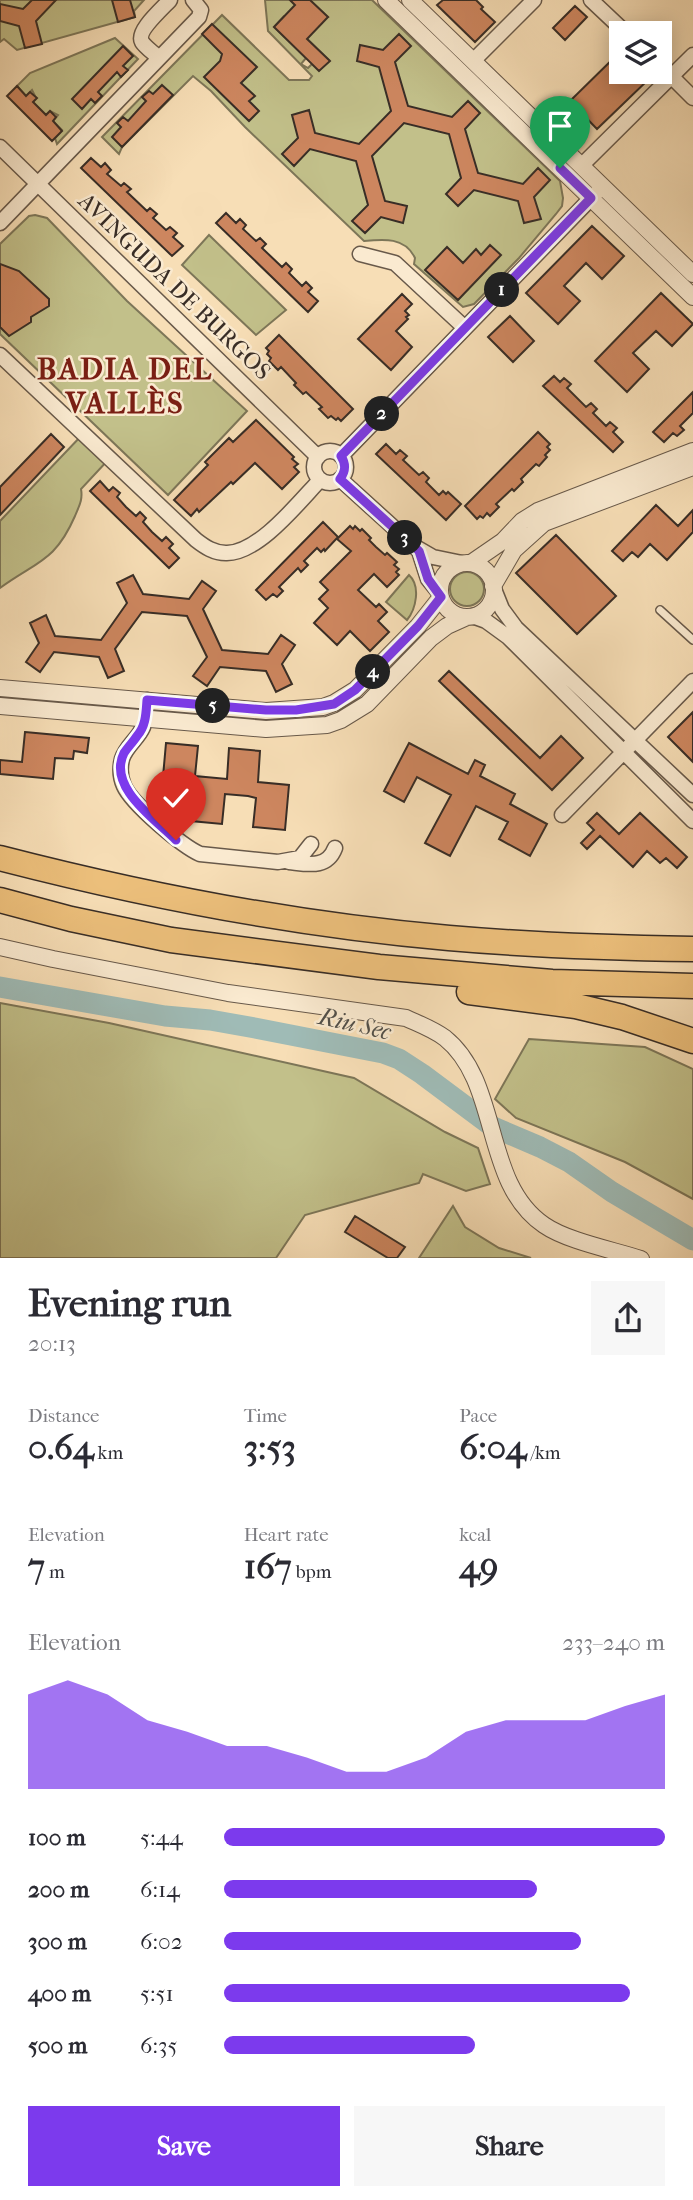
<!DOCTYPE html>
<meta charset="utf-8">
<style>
body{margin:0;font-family:"IM FELL French Canon",serif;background:#f7f7f7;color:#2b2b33;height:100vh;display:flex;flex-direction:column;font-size:26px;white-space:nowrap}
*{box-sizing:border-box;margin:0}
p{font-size:23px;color:#7c7c81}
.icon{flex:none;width:38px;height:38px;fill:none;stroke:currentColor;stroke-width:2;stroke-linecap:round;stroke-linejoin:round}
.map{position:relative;height:1258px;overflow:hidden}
.drawer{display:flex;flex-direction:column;background:#fff;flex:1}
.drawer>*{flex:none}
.controls{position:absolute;left:609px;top:21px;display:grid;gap:14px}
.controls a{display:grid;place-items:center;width:63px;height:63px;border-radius:0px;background:#fff;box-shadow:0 4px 18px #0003;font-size:35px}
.pin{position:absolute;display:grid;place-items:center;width:60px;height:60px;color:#fff;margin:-72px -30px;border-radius:50% 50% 50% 0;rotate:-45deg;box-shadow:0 0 7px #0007}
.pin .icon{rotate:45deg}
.km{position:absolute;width:35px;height:35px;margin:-18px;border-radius:50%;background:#222;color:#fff;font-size:19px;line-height:35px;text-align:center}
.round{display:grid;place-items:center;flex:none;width:74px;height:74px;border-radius:0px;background:#f7f7f7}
.head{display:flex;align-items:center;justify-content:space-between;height:119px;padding:0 28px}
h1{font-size:38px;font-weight:700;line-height:52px}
.stats{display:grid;grid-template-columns:repeat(3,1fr);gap:10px;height:119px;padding:7px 28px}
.stats div{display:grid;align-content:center}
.stats b{font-size:35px;font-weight:700}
.stats small{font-size:19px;font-weight:400}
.stats p{font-size:19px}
.chart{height:196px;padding:14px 28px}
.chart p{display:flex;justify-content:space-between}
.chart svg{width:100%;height:126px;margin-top:7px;fill:#7c3aed;opacity:.7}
.action{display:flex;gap:14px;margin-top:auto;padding:14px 28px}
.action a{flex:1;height:80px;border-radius:0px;background:#7c3aed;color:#fff;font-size:28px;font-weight:700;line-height:80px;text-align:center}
.action a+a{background:#f7f7f7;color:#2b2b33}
ul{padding:0 28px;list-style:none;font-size:23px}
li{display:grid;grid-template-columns:112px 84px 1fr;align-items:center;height:52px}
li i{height:18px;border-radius:9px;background:#7c3aed}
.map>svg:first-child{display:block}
.green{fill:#c2c08a;stroke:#7d7658;stroke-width:2}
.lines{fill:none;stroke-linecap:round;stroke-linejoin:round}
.river{stroke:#9fbbb6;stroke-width:21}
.building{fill:#cd865f;stroke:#382d26;stroke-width:2}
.service-casing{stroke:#68594a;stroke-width:10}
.minor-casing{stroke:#68594a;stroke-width:17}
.tertiary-casing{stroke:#68594a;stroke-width:18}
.motorway-casing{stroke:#382d26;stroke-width:27}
.service{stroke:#faead0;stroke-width:7}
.minor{stroke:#faead0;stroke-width:14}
.tertiary{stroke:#faead0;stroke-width:16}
.motorway{stroke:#ecbf7b;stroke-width:24}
.route-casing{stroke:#fff;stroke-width:14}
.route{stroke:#7c3aed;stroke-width:9}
.labels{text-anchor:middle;stroke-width:5;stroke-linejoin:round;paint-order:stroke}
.street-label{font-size:23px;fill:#382d26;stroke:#faead0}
.water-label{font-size:24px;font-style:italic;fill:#52504a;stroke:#faead0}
.district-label{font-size:30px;font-weight:bold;letter-spacing:2px;fill:#7a1f14;stroke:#faead0}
</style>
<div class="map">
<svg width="693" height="1259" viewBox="0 0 693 1259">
<rect width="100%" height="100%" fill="#f7deb6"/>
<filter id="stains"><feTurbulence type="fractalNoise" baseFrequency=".00286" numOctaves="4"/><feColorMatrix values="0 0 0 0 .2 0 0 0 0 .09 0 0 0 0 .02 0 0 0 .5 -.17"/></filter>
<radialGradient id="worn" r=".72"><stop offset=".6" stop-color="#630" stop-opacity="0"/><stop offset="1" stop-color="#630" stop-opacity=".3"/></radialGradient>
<path class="green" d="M0 0H144L134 11 135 17 17 50 4 39 0 42Z
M265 0H290L305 15 284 16 274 27 306 58 301 64 308 68 312 64 319 71 329 60 297 29 328 17 310 0H372L560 181 563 198 562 206 556 214 519 258 474 304 463 307 414 264 415 258C405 237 384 239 364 241L245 127 211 91 193 76 122 147 119 154 102 137 222 15 289 80H309L312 76 268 31Z
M115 38 138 59 57 144 55 138 62 130 53 121 58 115 50 111 46 115 33 102 36 98 32 90 26 96 17 86 30 73Z
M35 215 47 218 127 301 247 411 168 495 0 334V244L29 216Z
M209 235 286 310 256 335 182 265Z
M83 434 109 459 81 489C83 500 79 506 75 516 55 562 37 561 0 588V521Z
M450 589a17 17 0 1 1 34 0a17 17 0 1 1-34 0Z
M409 575C421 586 416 609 407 620L386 602Z
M0 1003 109 1023 354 1078 445 1132 478 1148 490 1184 466 1191 423 1174 419 1183 305 1215 276 1258H0Z
M529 1039 645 1047 693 1069V1199L625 1162 516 1118 495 1099Z
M453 1206 465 1227 499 1248 531 1258H419Z"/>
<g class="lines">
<path class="river" d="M0 987 165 1016 210 1020 255 1028 383 1053 399 1059 422 1074 493 1127 540 1147 569 1162 612 1192 693 1240"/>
</g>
<path class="building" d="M32 0H56L36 21 42 44 25 48 19 26 0 21V4L23 9Z
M112 0H130L135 17 118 22Z
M290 0H310L328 17 307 39 330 61 319 71 274 27 295 5Z
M443 0H476L483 7 481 9 495 22 475 42 437 5Z
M575 6 587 17 565 40 553 28Z
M212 24 257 67 241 83 255 96 249 101 259 111 249 121 204 77 220 61 222 54 202 34Z
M399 34 411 46 395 62 408 106 452 117 468 101 480 113 465 129 478 173 523 184 538 168 550 180 534 197 541 219 524 223 518 201 474 190 458 206 446 194 461 178 449 134 404 123 372 156 385 201 407 206 403 223 381 217 365 233 352 221 368 205 356 161 310 149 294 166 282 154 298 138 292 115 309 110 315 133 359 144 391 111 379 67 357 61 360 45 383 50Z
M123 46 133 56 123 66 128 70 121 77 117 72 98 92 102 96 95 103 91 99 82 109 72 99Z
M621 51V72H644L650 78 597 129 570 101Z
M162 85 173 95 122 147 112 137 121 127 117 123 123 117 128 121 146 101 142 97 149 91 153 94Z
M17 86 26 96 30 92 37 98 33 102 46 115 50 111 56 117 53 121 62 131 52 141 7 96Z
M91 158 101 167 105 163 111 170 107 174 121 186 124 183 131 189 127 192 147 211 150 208 157 214 153 218 166 230 170 227 177 233 173 237 183 246 172 256 81 168Z
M226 213 236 223 240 219 246 225 243 229 256 241 260 238 266 244 262 248 282 267 286 263 292 269 289 273 302 286 306 282 312 288 308 292 318 301 308 312 216 223Z
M592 226 624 256 602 279 586 263 564 286 580 301 558 324 526 293Z
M490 245 501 255 458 300 425 270 447 247 463 263 476 249 481 255Z
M0 264 19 271 49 299V306L31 317V322L9 336 0 327Z
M661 293 693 324 672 346 656 331 633 353 649 369 627 392 595 361Z
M402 294 412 304 405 311 409 315 406 317 408 319 396 331 412 347 391 370 358 339Z
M510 316 534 341 513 362 488 337Z
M279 335 353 409 341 421 338 418 336 420 331 416 328 418 319 409 322 407 306 392 303 394 294 385 296 383 281 367 278 370 269 361 271 358 267 354 269 351 266 348Z
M554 376 560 382 564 378 571 384 567 388 586 407 591 403 597 409 593 413 606 426 610 422 617 428 613 432 623 442 613 452 543 386Z
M693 392V413L680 426 684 430 677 436 673 433 664 442 653 432Z
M256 420 294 457 292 459 298 464 294 467 299 472 282 489 255 463 233 484 231 482 199 512 197 509 191 516 174 500 208 465 205 462 229 438 233 442Z
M538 432 550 444 547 447 550 450 545 455 547 457 539 466 536 464 521 479 523 482 514 491 512 489 496 504 499 507 490 516 487 513 483 518 480 516 477 519 465 506Z
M51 434 64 447 0 515V487Z
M386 444 396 454 400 450 407 456 403 460 419 475 423 472 429 478 426 482 439 495 443 491 446 494 448 492 461 504 446 520 376 454Z
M100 481 109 491 113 487 120 493 117 497 126 507 136 516 140 512 146 518 143 522 152 532 162 541 166 537 173 544 169 548 179 558 169 568 90 491Z
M656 505 678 526 693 510V532L667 560 650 544 638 557 632 552 623 561 612 551Z
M323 522 338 537 325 551 324 549 321 552 317 548 304 561 308 565 301 572 298 568 279 587 283 591 277 597 273 594 266 600 256 590Z
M350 526 353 529 355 526 360 531 362 529 371 538 369 540 376 547 385 555 387 553 397 562 394 565 399 569 396 572 399 575 387 587 374 574 358 590 376 607 379 604 387 612 378 621 389 632 370 651 350 631 337 645 314 623 328 608 319 599 328 590 320 582 351 551 337 539Z
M556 535 616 596 577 634 516 573Z
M133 575 143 594 189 599 202 581 216 591 203 609 222 650 268 654 281 635 295 645 282 664 292 684 276 692 266 671 220 667 207 686 193 676 207 657 187 616 142 612 115 649 124 671 108 678 99 657 54 652 40 672 26 662 39 643 30 623 46 615 55 636 101 640 127 603 117 583Z
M449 671 540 758 561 736 583 758 552 790 439 681Z
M693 712V762L668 737Z
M25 732 89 738 87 753 74 751 73 759 55 758 53 779 0 774V760L22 762Z
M166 743 198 746 195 776 227 779 229 748 260 751 258 782 289 785 285 830 253 827 256 798 248 796 225 794 222 824 191 821 194 791 162 788Z
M409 743 468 774 475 760 485 765 480 776 515 794 510 804 547 824 530 856 499 839 508 822 476 806 450 856 425 843 451 795 417 777 404 802 384 791Z
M597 813 619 834 640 813 687 857 677 868 666 858 660 863 647 851 633 867 600 836 587 849 581 843 594 830 587 823Z
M355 1216 405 1247 397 1258H388L345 1232Z"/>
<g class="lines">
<g class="service-casing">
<path id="service" d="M660 610 693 640"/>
</g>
<g class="minor-casing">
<path id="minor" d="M591 0 626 33
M159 58C154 53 146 48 142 42 136 31 162 9 170 0
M474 60 534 0
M660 65 693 98
M0 147 318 457
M581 166 693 55
M0 223 199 17 201 10 193 0
M360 254 395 263 465 328
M0 355 196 540C205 547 214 553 226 553 258 554 299 502 320 480
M314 467a16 16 0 1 1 32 0a16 16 0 1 1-32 0Z
M341 456 602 187
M340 479 414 546 433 557 462 563
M415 547 419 551 428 579 440 594
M494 589 502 609 516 628 693 795
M472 616 486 621 508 637 693 821
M147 700C146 709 146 719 143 727 138 739 126 746 122 759 120 767 120 777 124 786 132 804 182 846 200 854L278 862 300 858 311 844
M562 815 693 681
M289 862C308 864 327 869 335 848"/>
</g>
<g class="tertiary-casing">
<path id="tertiary" d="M386 0 693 297
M410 0 693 274
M471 563 503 541 522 521 538 511 693 451
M440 590a27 27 0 1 1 54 0a27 27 0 1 1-54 0Z
M493 586 514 550 544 523 693 467
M0 688 266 711 323 707 334 703 355 690 418 626 441 597
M0 706 266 729 327 725 341 720 367 704 431 638 447 626 467 617
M0 947 53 959 228 993 406 1018C419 1024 433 1029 445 1038 501 1083 482 1183 544 1225 567 1241 613 1250 641 1259"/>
</g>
<g class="motorway-casing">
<path id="motorway" d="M0 858C147 896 298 925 449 938 530 945 612 948 693 949
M0 900 71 919 171 940 379 967 552 982 693 986
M469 992 576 1006 622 1017 693 1041"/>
</g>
<use href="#service" class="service"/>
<use href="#minor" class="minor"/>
<use href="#tertiary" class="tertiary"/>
<use href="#motorway" class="motorway"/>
</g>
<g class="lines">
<g class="route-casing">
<path id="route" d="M176 840C155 819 107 787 124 753 128 747 133 742 137 736 146 726 146 713 147 700L266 710H296L334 704 355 690 418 626 441 597 428 579 419 551 340 479C346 471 346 464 341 456L591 198 560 168"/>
</g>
<use href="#route" class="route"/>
</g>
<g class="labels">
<g class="street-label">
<text transform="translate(175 286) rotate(44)" y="8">AVINGUDA DE BURGOS</text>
</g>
<g class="water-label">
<text transform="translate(355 1024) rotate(13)" y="8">Riu Sec</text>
</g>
<g class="district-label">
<text x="125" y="379">BADIA DEL<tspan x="125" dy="34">VALLÈS</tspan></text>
</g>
</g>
<rect width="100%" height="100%" filter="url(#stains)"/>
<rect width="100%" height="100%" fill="url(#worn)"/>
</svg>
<div class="controls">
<a><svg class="icon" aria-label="layers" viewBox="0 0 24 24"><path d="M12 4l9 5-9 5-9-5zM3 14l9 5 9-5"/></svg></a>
</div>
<div class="pin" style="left:560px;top:168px;background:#1e9e55"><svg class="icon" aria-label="arrive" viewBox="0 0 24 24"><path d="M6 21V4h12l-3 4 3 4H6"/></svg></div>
<div class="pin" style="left:176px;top:840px;background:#d93025"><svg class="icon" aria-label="check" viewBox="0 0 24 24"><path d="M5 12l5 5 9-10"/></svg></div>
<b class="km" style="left:502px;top:290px">1</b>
<b class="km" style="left:382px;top:414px">2</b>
<b class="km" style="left:405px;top:538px">3</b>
<b class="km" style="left:373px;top:672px">4</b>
<b class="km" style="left:213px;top:706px">5</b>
</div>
<section class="drawer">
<div class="head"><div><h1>Evening run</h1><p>20:13</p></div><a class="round"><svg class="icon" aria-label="share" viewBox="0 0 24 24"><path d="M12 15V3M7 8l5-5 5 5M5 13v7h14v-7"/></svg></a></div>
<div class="stats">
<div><p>Distance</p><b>0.64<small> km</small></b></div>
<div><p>Time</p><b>3:53</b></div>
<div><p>Pace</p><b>6:04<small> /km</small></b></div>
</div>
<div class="stats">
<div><p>Elevation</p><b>7<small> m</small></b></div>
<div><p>Heart rate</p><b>167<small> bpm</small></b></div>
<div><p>kcal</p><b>49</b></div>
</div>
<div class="chart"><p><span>Elevation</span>233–240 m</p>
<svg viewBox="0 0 160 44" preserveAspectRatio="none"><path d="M0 44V11L10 6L20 11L30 20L40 24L50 29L60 29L70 33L80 38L90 38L100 33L110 24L120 20L130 20L140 20L150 15L160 11V44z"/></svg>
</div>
<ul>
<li><b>100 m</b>5:44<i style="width:100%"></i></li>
<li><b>200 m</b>6:14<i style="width:71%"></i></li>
<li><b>300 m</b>6:02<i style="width:81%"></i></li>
<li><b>400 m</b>5:51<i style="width:92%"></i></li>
<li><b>500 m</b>6:35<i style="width:57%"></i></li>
</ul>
<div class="action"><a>Save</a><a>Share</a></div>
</section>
